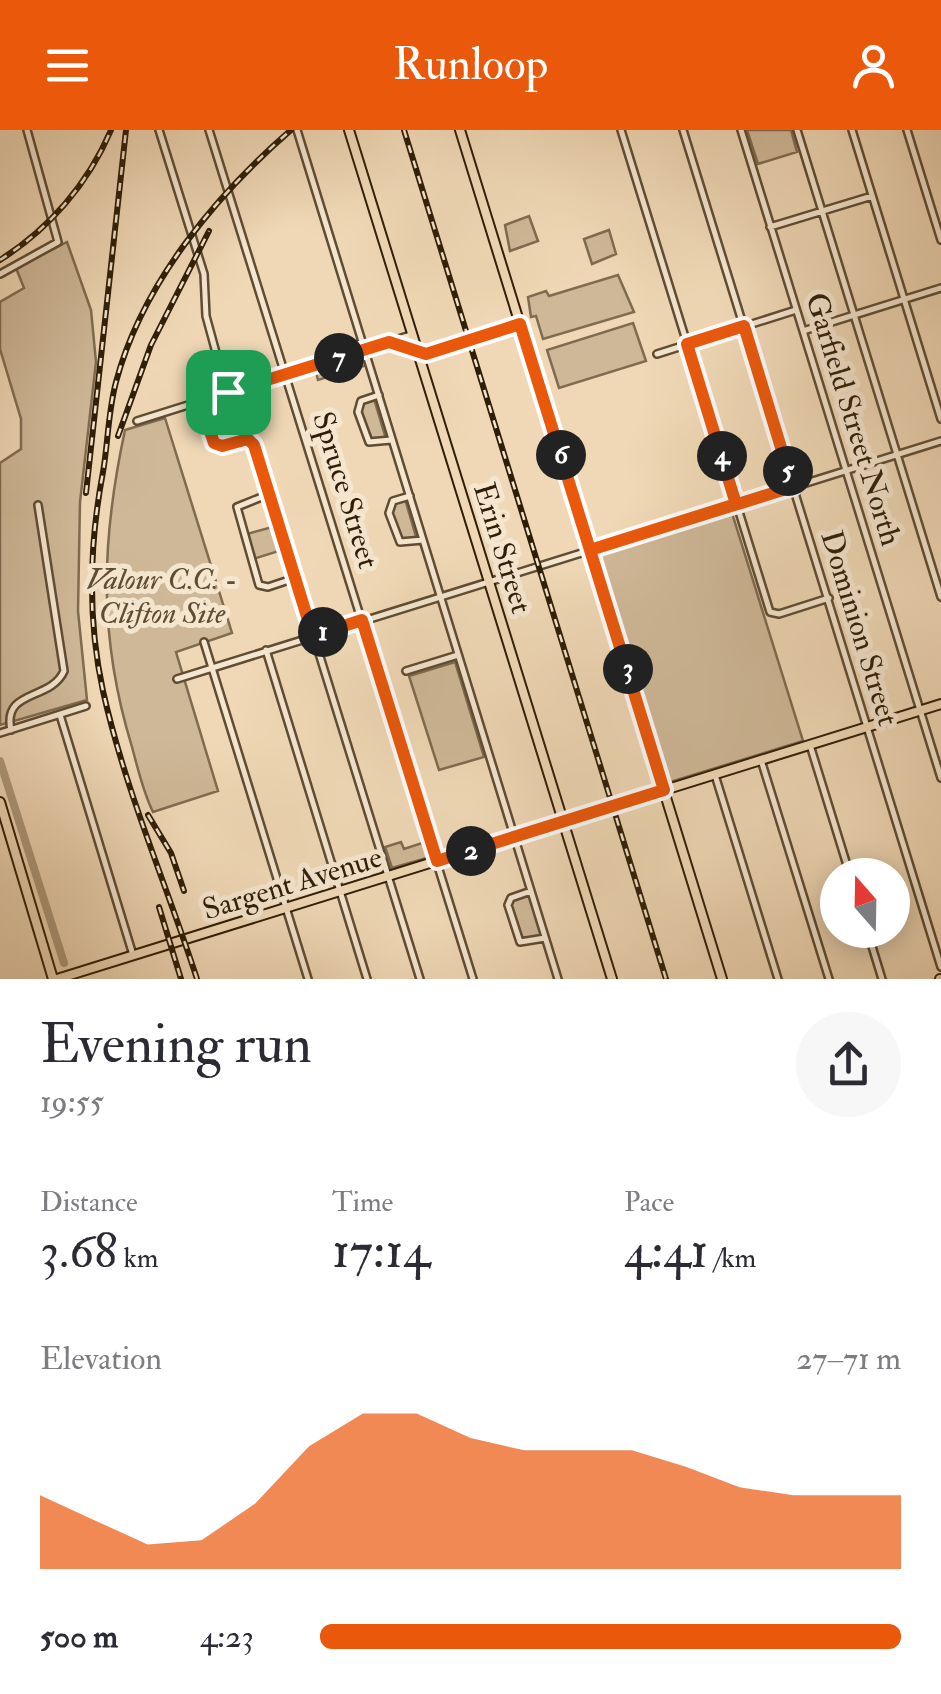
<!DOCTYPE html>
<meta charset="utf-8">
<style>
body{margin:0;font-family:"IM FELL Double Pica",serif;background:#f7f7f7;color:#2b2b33;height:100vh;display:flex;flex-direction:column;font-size:38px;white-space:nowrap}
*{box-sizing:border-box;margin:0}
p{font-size:32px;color:#7c7c81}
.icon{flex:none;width:55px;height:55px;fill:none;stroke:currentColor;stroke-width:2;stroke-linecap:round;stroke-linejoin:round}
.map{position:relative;height:849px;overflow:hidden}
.sheet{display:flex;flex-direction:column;background:#fff;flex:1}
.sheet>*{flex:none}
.needle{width:65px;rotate:340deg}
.controls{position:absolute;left:820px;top:728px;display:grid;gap:20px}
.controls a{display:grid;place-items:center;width:90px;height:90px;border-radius:50%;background:#fff;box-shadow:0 5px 25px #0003;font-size:50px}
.pin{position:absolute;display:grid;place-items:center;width:85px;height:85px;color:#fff;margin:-42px;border-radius:20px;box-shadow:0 5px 15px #0006}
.km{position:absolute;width:50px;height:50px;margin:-25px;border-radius:50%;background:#222;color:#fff;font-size:28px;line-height:50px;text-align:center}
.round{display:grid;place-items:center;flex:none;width:105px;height:105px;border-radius:52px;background:#f7f7f7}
.headline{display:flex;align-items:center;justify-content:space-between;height:170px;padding:0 40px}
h1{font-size:55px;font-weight:600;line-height:75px}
.metrics{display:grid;grid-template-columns:repeat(3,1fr);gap:15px;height:170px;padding:10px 40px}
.metrics div{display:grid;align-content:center}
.metrics b{font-size:50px;font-weight:600}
.metrics small{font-size:28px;font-weight:400}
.metrics p{font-size:28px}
.chart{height:280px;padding:20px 40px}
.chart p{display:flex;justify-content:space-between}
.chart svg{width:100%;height:180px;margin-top:10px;fill:#ea580c;opacity:.7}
ul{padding:0 40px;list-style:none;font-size:32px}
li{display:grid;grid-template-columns:160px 120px 1fr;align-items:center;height:75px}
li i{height:25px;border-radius:12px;background:#ea580c}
header{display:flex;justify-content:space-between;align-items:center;height:130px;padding:0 40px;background:#ea580c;color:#fff;font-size:45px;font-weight:600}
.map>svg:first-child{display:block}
.green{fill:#cfb898;stroke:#7f6b50;stroke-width:2.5}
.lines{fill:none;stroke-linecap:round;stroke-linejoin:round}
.river{stroke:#ae997a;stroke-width:8}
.minor-casing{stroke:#5f4c33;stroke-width:10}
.major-casing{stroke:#2f1e07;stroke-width:12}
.minor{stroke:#f5e6d0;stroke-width:5}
.major{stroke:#f0d8b6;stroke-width:8}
.rail-casing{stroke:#2f1e07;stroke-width:6}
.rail{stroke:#f5e6d0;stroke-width:2.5;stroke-dasharray:8;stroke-linecap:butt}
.route-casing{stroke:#fff;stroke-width:20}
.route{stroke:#ea580c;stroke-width:12}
.labels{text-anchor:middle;stroke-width:10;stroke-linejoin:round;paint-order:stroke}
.street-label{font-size:30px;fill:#2f1e07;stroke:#f5e6d0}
.park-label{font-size:30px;font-style:italic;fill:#5f4c32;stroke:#f5e6d0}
</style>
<header><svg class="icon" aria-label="menu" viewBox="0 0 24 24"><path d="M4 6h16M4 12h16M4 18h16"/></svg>Runloop<svg class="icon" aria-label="person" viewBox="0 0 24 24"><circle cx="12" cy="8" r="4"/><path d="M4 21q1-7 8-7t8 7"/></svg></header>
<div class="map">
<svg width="941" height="849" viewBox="0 0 941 849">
<rect width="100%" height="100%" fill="#f0d8b6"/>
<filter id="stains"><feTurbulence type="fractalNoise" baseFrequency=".002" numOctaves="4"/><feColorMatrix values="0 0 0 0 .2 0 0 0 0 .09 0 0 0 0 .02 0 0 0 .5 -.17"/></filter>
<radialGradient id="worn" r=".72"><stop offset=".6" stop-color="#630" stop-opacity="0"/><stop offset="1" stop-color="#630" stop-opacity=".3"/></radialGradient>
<path class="green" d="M747 0H791L797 22 758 34Z
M529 86 538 111 510 121 505 95Z
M609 100 616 124 592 134 584 109Z
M67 112 91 180 96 232 80 372 78 481 87 570 0 595V333L21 319V289L0 219V172L24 158 16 138Z
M618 145 634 182 543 209 536 186 531 187 528 167 546 161 549 166Z
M633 193 646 231 559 258 547 220Z
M363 223 367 235 318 250 315 238Z
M260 255 265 269 207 286V272Z
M374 269 386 309 373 311 360 282 363 272Z
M165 288 232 503 176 522 218 661 153 682C143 662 138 639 132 617 98 506 101 412 125 300Z
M405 369 417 410 402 412 391 383 394 374Z
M732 383 803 611 667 653 598 425Z
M276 396 282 420 253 429 247 404Z
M455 532 484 627 439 640 409 546Z
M401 712 404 719 425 712 430 727 392 738 385 717Z
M526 765 531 768 543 805 522 811 510 776 512 770Z"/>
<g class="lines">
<path class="river" d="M0 631 64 833"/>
<g class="minor-casing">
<path id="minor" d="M159 0 204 144 206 186 227 263
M209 0 473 849
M297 0 558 849
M621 0 770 482 779 484 829 468
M683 0 941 837
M741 0 941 648
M797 0 941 467
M852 0 941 289
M907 0 941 110
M770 97 872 66
M0 144 58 112 27 0
M803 201 941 158
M389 212 426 223 519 194
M657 224 796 180
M379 265 361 271 358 282 369 312 391 310
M200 271 215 314 247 309 255 317 420 849
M137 291 411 205
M269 364 237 377 259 455 268 457 295 448
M410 366 393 371 389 383 400 412 423 410
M204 512 308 849
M266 520 367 849
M406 541 458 525
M177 549 941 311
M60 585 133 825
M11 600C2 559 51 571 64 541L38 375
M0 603 86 576
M810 615 850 745
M761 630 829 849
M715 645 778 849
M531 761 511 768 508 775 520 812 545 808
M867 800 882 849"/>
</g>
<g class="major-casing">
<path id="major" d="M349 0 612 849
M460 0 722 849
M0 672 53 849
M57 849 941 574
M940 849H941"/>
</g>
<use href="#minor" class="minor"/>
<use href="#major" class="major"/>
<g class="rail-casing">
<path id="rail" d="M404 0 666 849
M0 130C49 99 88 54 111 0
M118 306 151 215 209 101
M86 363 126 0
M148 685 171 723 184 761
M159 777 181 849
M197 849C166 753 125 660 103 561 87 487 89 416 103 342 108 313 108 282 116 252 142 154 216 65 291 0"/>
</g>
<use href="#rail" class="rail"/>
</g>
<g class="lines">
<g class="route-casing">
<path id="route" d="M228 262 200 271 214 313 222 316 248 309 254 315 313 506 362 490 437 731 664 660 590 420 736 374 687 214 744 196 793 357C772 363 752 370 731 376L590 420 520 194 426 224 389 212 228 262"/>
</g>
<use href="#route" class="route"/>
</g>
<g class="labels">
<g class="street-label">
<text transform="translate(854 289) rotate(73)" y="10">Garfield Street North</text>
<text transform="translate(346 360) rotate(73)" y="10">Spruce Street</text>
<text transform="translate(503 418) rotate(73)" y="10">Erin Street</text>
<text transform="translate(860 498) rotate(73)" y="10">Dominion Street</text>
<text transform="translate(292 753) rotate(-17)" y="10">Sargent Avenue</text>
</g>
<g class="park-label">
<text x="162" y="459">Valour C.C. -<tspan x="162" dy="34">Clifton Site</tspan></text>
</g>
</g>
<rect width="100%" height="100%" filter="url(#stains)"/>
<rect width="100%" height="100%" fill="url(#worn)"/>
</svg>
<div class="controls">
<a><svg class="needle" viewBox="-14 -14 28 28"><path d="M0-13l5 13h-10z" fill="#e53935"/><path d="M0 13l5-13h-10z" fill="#7c7c81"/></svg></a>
</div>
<div class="pin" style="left:228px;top:262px;background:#1e9e55"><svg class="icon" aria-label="arrive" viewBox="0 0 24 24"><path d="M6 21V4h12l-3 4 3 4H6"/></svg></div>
<b class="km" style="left:323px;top:502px">1</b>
<b class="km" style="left:471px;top:721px">2</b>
<b class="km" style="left:628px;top:539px">3</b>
<b class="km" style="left:722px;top:326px">4</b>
<b class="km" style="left:788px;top:341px">5</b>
<b class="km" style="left:561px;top:325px">6</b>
<b class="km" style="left:339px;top:228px">7</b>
</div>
<section class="sheet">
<div class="headline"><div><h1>Evening run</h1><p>19:55</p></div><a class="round"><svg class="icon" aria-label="share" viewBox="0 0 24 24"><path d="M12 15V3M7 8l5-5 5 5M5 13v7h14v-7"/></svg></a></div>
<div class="metrics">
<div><p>Distance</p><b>3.68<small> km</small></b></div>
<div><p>Time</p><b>17:14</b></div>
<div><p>Pace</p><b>4:41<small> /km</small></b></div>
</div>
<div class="chart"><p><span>Elevation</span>27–71 m</p>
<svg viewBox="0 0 160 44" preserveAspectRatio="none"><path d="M0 44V26L10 32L20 38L30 37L40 28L50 14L60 6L70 6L80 12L90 15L100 15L110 15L120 19L130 24L140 26L150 26L160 26V44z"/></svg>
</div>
<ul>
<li><b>500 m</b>4:23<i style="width:100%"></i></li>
</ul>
</section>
